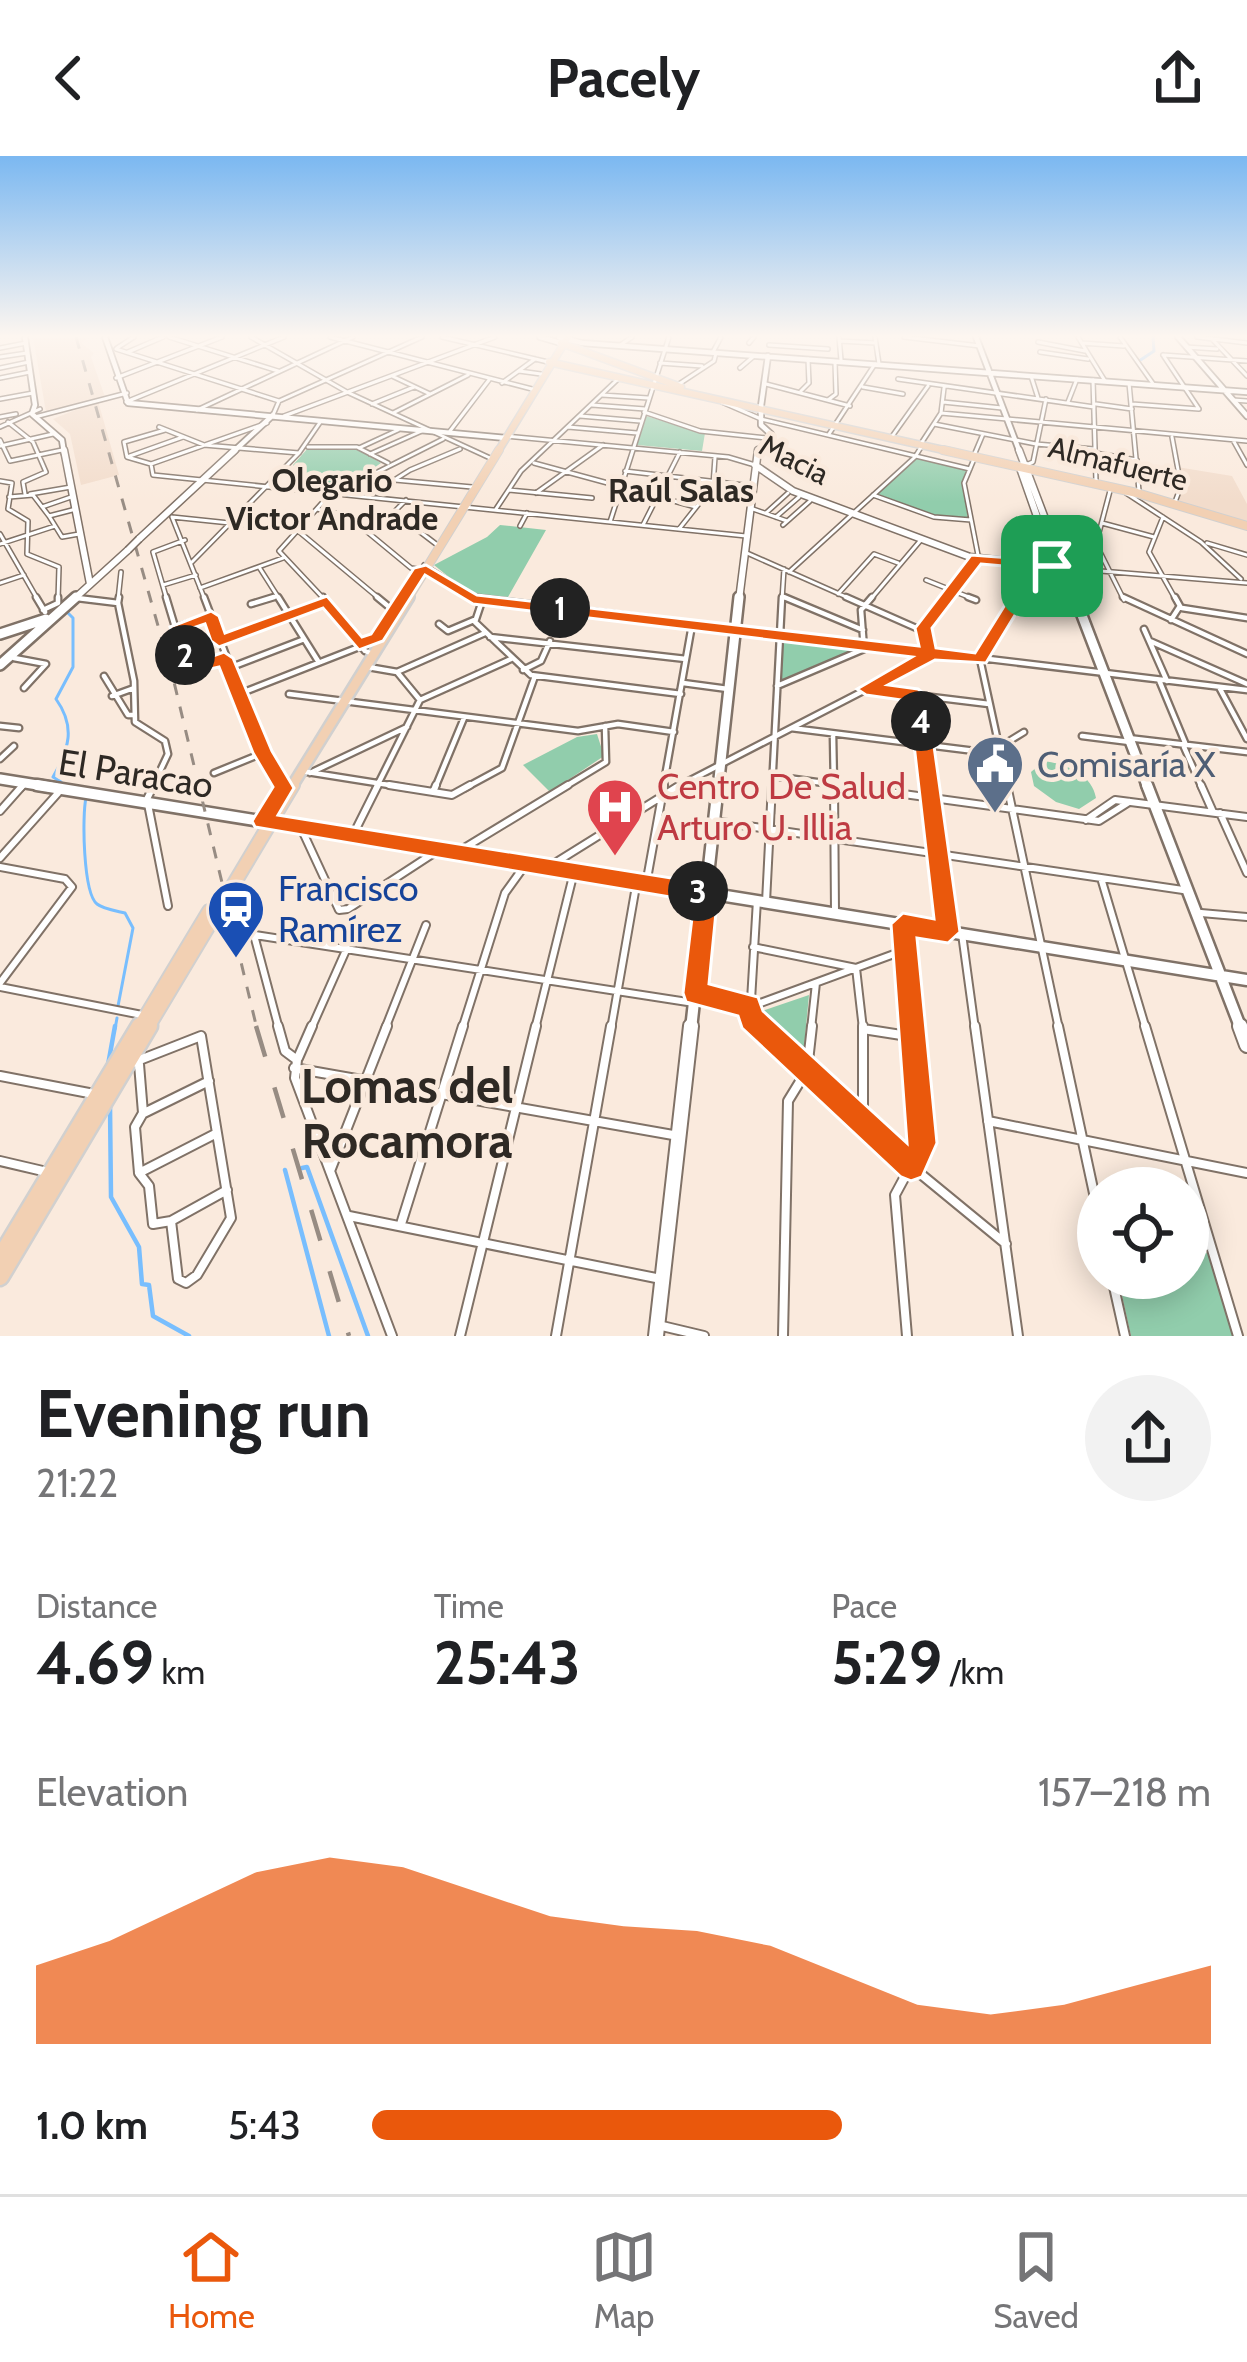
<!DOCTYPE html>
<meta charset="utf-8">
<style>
body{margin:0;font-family:Cabin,sans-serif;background:#f2f2f2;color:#202124;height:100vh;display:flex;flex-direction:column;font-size:45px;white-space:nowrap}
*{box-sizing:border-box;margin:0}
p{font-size:39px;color:#757577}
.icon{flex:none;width:66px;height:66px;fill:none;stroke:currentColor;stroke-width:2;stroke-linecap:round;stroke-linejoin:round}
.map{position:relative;height:1180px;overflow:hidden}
.panel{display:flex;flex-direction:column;background:#fff;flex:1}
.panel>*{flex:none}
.fabs{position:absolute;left:1077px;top:1011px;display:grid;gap:24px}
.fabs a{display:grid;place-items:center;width:132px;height:132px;border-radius:50%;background:#fff;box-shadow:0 6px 30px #0003;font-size:60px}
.pin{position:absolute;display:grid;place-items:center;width:102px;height:102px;color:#fff;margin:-51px;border-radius:24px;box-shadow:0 6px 18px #0006}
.km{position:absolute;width:60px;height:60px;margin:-30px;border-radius:50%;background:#222;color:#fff;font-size:33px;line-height:60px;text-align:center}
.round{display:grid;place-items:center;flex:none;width:126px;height:126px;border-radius:63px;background:#f2f2f2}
.summary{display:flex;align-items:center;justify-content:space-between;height:204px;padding:0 36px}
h1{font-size:66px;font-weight:700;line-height:90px}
.stats{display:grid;grid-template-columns:repeat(3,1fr);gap:18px;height:204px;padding:12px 36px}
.stats div{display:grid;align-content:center}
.stats b{font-size:60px;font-weight:700}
.stats small{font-size:33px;font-weight:400}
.stats p{font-size:33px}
.chart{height:336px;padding:24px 36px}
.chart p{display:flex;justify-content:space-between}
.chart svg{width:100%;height:216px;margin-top:12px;fill:#ea580c;opacity:.7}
ul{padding:0 36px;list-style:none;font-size:39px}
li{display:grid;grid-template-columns:192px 144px 1fr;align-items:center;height:90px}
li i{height:30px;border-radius:15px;background:#ea580c}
header{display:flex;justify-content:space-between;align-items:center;height:156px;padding:0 36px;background:#fff;font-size:54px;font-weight:700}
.tabs{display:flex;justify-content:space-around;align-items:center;height:168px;border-top:3px solid #e0e0e0;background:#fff;font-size:33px;color:#757577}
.tabs a{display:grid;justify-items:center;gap:6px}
.tabs .current{color:#ea580c}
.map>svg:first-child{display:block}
.built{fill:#f2dccb}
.green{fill:#91cdac}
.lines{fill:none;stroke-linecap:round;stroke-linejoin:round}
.stream-far1{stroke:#78befe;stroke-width:3}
.stream{stroke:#78befe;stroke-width:4.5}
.street-far3-casing{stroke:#807267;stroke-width:6}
.street-far2-casing{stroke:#807267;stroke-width:9}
.street-far1-casing{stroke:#807267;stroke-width:10}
.street-casing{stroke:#807267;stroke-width:12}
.secondary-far4-casing{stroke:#807267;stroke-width:8}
.secondary-far3-casing{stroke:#807267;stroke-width:9}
.secondary-far2-casing{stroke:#807267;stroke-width:14}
.secondary-far1-casing{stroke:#807267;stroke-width:15}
.secondary-casing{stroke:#807267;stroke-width:18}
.primary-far4-casing{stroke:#d1d0cf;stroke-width:9}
.primary-far3-casing{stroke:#d1d0cf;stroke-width:10}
.primary-far2-casing{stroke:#d1d0cf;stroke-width:14}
.primary-far1-casing{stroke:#d1d0cf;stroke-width:16}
.primary-casing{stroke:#d1d0cf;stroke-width:21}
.street-far3{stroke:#fff;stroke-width:3}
.street-far2{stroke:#fff;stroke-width:4.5}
.street-far1{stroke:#fff;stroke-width:6}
.street{stroke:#fff;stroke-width:8}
.secondary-far4{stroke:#fff;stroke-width:4.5}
.secondary-far3{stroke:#fff;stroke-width:6}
.secondary-far2{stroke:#fff;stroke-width:9}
.secondary-far1{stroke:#fff;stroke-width:10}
.secondary{stroke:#fff;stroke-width:14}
.primary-far4{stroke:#f2d0b3;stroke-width:6}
.primary-far3{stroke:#f2d0b3;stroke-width:8}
.primary-far2{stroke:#f2d0b3;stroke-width:9}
.primary-far1{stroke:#f2d0b3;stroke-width:12}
.primary{stroke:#f2d0b3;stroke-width:16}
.rail-far1{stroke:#978c83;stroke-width:3;stroke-dasharray:12 12;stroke-linecap:butt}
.rail{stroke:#978c83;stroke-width:4.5;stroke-dasharray:32 32;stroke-linecap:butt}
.secondary-bridge-casing{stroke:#807267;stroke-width:9;stroke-linecap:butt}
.secondary-bridge{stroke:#fff;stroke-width:6}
.route{fill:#ea580c;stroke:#fff;stroke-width:3;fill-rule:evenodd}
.labels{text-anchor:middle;stroke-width:9;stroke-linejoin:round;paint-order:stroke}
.far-street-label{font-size:30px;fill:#2e2924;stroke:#faeadd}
.far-neighbourhood-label{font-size:33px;font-weight:bold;fill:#2e2924;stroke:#faeadd}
.service-label{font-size:36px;fill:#4e5e75;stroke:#faeadd;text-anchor:start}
.street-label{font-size:36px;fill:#2e2924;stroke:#faeadd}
.health-label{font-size:36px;fill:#be3a42;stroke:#faeadd;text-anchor:start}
.transit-label{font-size:36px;fill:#164399;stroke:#faeadd;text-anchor:start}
.near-neighbourhood-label{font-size:48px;font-weight:bold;fill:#2e2924;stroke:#faeadd}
</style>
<header><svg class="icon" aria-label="back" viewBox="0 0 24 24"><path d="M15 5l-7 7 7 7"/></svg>Pacely<svg class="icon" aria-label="share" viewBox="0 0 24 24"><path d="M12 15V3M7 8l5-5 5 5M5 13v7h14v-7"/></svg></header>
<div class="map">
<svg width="1247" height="1180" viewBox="0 0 1247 1180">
<rect width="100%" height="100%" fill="#faeadd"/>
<path class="built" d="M33 181H88L81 187 94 197 91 201 105 241 46 256Z
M98 245 119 319 81 329 70 278 53 263Z
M1177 311 1232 320 1247 348V367L1175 346 1181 330Z"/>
<path class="green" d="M646 260 705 277 702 295 637 289Z
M308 292H355L381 307C340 336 332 342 293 309Z
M917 302 967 314 962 328 968 362 936 360 876 338Z
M500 369 546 374 508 441 470 438 434 409 487 381Z
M784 482 859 490 860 492 779 528Z
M597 578 604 600 550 636 523 609 577 581Z
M1044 605C1066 608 1092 618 1096 642L1079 653 1056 646 1034 630 1031 616Z
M809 839 803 902 758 863 759 856Z
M1188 1092 1205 1095 1212 1104 1235 1180H1131L1118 1122H1188Z"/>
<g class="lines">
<path class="stream-far1" d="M1139 205 1154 195 1153 181
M61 626 53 621C69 593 76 571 56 543L73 511V462L65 454
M86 642C82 659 83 737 97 748 103 753 117 755 125 757L133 772 118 850
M115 873 117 862"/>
<path class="stream" d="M108 909 115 870
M110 949 111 1041 139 1091 142 1128 149 1129 153 1160 189 1180
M302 1012 307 1011 368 1180
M285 1014 329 1180"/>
<g class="street-far3-casing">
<path id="street-far3" d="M169 181 278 215
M251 181 347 236 490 302
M330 181 532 233
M442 181 548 206
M839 181 841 204
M875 181 879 208
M904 181 980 190
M1078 181 1105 225
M1120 181 1154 229
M1197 181 1247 187
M1211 182 1247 220
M840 185 876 187
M1038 186 1085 195
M749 187 754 181
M1082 187 1124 190
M769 189 828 193
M619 190 632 181
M1186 191 1217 193
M0 192 26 187
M117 192 134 181
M116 193 279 245
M128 196 163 181
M713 196 721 181
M1040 196 1088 203
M1163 199 1247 205
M0 201 27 197
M660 207 702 210
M0 212 29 206
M740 212 754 200
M519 215 541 218
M392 220 430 238
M1031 220 1038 242
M0 222 30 216
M116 222 222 181
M898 223 1094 251
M1093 224 1096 325
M502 227 535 203
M1129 227 1139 335
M766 228 850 250
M676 230 714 205 716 197
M863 231 903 238
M801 235 809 227 808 203
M602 239 648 242
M0 243 33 237
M828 244 836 238 835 206
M1233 244 1247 245
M126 246 284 181
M722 246 761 263 970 313
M943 246 1002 252
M1068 246 1077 223
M372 248 414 231
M1096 248 1132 253
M1132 248 1199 253 1163 199
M592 249 645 253
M197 254 353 181
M644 256 700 275 767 282
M393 257 468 219
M941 257 1247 285
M273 259 279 245 422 181
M284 260 495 181
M580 260 640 265
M0 261 16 258
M35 261 127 237
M8 266 33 286 46 316 23 326 25 338
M934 268 1036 288 1094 293
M0 271 40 253
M159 271 204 289 299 297
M568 271 637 277
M165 274 124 286 127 301 151 308 267 267
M450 275 489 224
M829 278 875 208
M893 279 928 230
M506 280 728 301 755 309
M1172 281 1181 330 1175 346
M0 284 10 305 62 294
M1233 284 1247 309
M922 286 941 257 944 232
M0 290 53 278
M308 291H357L388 307
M359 292 398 274
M975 297 983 278
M1095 297 1137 304
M370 298 424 274
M127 301 183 281
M534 307 696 351
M151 308 153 319 746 380
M1026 309 1033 306 1046 243
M625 315 752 330
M395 324 472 331
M0 325 12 327 8 353 28 365 27 398 59 411 58 444
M1111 331 1096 388 1124 444
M509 334 592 342
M338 336 443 283
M536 337 603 289
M1126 337 1201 386 1241 423
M30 338 71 331
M873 339 934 361 971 364
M369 340 410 314 460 293
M9 341 33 339 49 360 76 353
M406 344 394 356 436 388
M42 351 71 341
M317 353 348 360 411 412 423 414
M496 353 521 315 617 224
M753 353 787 365
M766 357 788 337
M49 360 62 381 79 378
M172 361 205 444
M172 361 297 374 381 444
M776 361 799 341
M1163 361 1149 396 1176 444
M610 366 669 181
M1102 367 1154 381
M643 369 680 296
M783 369 810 345
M520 370 527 357
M679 373 713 330 715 301
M0 378 38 444
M1207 387 1247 399
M0 388 55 370
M747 397 853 444
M192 406 299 297 321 265
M424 409 480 444
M259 411 280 444
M1064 412 1247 427
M789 416 915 301 923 288
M926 424 976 444
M0 427 24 419
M163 429 196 419
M200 432 283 402
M838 438 874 398 898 407
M782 440 791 444
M77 442 92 444
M118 444 121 416
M167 444 153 396 185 384
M265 444 277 440
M325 444 279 395 331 337
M782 444 784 413
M870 444 920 385
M944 444 978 399 964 327 974 303
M1016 444 1035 412"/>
</g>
<g class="street-far2-casing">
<path id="street-far2" d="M36 441 45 456
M166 441 188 514 224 502
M204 441 263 597 284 631
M278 441 318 505
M323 441 365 495 373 498
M377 441 394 455
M470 441 1247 534
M784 441 863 474
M846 441 923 475
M968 441 976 444
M1123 441 1247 498
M77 442 118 447 134 525 135 566 165 585 168 598 152 632
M482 445 475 466 531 519 681 538
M118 447 119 441
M251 448 274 441
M1182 452 1247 462
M43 454 58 447V441
M1171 464 1180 450 1175 441
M439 468 448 475 474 464
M178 471 211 460
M1144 473 1167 525
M490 481 686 503
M219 485 326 445
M1150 485 1247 528
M928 497 923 472 946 441
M14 502 46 508 24 532
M368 511 397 516 420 544
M229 512 302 484
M523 514 541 505 550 485
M397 516 485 477
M104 520 128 559H134
M1159 524 1186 589
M683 527 728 533
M777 530 864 493 861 454 872 441
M1219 531 1247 583
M866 533 989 548
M239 538 382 482
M289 538 578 575 618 568 674 576
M112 540 134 532
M918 540 930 632
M420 544 511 503
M0 570 19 572
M791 572 999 598
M833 579 834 632
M1082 580 1130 586
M1128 582 1247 596
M1184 591 1202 632
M998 592 1024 576
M0 603 14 590
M301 615 408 632
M214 617 263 597
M310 617 407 571
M773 620 860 632
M21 632 25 627
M376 632 420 544
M435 632 464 562
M465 632 502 612 535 520
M563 632 606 606 605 570
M663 632 692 469
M675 632 927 502 928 497
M772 632 782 441
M1008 632 980 503 1018 441"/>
</g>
<g class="street-far1-casing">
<path id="street-far1" d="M154 629 147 643 168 750
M389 629 452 639 470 629
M834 629 835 757
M838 629 1099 665 1129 646
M929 629 948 776
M1007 629 1059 873
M1201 629 1213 656
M434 634 436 629
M0 655 23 629
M1220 657 1247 717
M1086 664 1115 644 1247 661
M714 665 1183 734
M301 672 339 754 348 753 434 697
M353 679 378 629
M456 697 568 629
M0 702 58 637
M550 710 680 629
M0 711 65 723 72 731 0 827
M1101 722 1146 873
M647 723 664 629
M235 726 242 734 279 873
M757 744 750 861 763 873
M766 746 772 629
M1201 757 1247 761
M903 768 913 873
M962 778 975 873
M255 779 694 847
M753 791 856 812 863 873
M0 831 142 859
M695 837 742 851 755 849 905 794
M311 873 347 792
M385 873 426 769
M462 873 505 737 523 712
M535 873 573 720
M611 873 636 730
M811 873 816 827"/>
</g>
<g class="street-casing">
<path id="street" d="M278 870 285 895 297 904 295 922 392 1180
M760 870 911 1010 1006 1088
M863 870V963
M975 870 1018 1180
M1058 870 1098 1056
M1145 870 1238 1180
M863 873 914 881
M298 902 312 870
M132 907 201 880 231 1062 197 1119 186 1127 178 1123 171 1065
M139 908 143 957 135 971 139 1017 149 1030 153 1068 171 1065 227 1034
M294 912 673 979
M0 920 94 938
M144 957 209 925
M988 965 1247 1017
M0 1005 47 1016
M330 1015 387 870
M139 1017 217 977
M349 1060 661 1123
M401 1068 463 870
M1188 1086 1210 1090
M1112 1122 1125 1180
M662 1170 704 1180
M460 1180 536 870
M556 1180 611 870
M783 1180 788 945 807 914 812 870
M907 1180 895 1039 923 987 912 870"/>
</g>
<g class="secondary-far4-casing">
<path id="secondary-far4" d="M25 181 35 249 32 258 62 284 64 297
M105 181 128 247 506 282
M540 181 561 187
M559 181 582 187 1247 236
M976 181 1020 297
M1178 181 1247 260
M761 250 768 200
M232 297 273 259
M758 297 771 278 761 269V250"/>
</g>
<g class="secondary-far3-casing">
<path id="secondary-far3" d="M64 294 90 428
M1019 294 1063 410
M755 309 793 335 970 401 1064 412 1076 444
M1026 309 1020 312 1054 409
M139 383 235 294
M73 444 128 394
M739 444 758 294"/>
</g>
<g class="secondary-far2-casing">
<path id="secondary-far2" d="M1075 441 1148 632
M0 478 46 463
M0 509 76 441
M0 623 56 632
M718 632 739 441"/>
</g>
<g class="secondary-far1-casing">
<path id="secondary-far1" d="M37 629 1247 824
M1147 629 1241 873
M691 873 718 629"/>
</g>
<g class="secondary-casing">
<path id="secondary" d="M1240 870 1247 889
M656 1180 691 870"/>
</g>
<g class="primary-far4-casing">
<path id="primary-far4" d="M561 187 681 231
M549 206 957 297
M497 297 568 181"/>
</g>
<g class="primary-far3-casing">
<path id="primary-far3" d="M943 294 1137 337 1247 370
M407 444 499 294"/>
</g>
<g class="primary-far2-casing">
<path id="primary-far2" d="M291 632 409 441"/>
</g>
<g class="primary-far1-casing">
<path id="primary-far1" d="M138 873 209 755
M147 873 293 629"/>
</g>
<g class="primary-casing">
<path id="primary" d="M0 1102 140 870
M0 1121 149 870"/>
</g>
<use href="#street-far3" class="street-far3"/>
<use href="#street-far2" class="street-far2"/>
<use href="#street-far1" class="street-far1"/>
<use href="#street" class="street"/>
<use href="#secondary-far4" class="secondary-far4"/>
<use href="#secondary-far3" class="secondary-far3"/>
<use href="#secondary-far2" class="secondary-far2"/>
<use href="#secondary-far1" class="secondary-far1"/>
<use href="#secondary" class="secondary"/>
<use href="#primary-far4" class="primary-far4"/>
<use href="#primary-far3" class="primary-far3"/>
<use href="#primary-far2" class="primary-far2"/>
<use href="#primary-far1" class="primary-far1"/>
<use href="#primary" class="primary"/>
<path class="rail-far1" d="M76 181 174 526 257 873"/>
<path class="rail" d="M256 870 349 1180"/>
<g class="secondary-bridge-casing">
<path id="secondary-bridge" d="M128 394 139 383"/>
</g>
<use href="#secondary-bridge" class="secondary-bridge"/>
</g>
<linearGradient id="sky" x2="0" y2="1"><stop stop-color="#7bb8f1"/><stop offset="0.52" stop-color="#fdf6f0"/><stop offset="1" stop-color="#fdf6f0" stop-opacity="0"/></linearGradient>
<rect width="1247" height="346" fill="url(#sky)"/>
<path class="route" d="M971 399 1052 405 1061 415 1054 420 1040 418 986 507 935 504 888 529 918 533 927 540 960 776 948 787 917 782 937 987 922 1021 911 1025 901 1021 742 872 738 860 686 846 683 837 694 745 255 671 252 665 273 631 253 597 219 511 183 519 170 471 211 455 219 460 225 477 327 440 362 481 371 478 414 412 426 409 477 439 919 490 915 472ZM981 408 1028 412 975 497 936 492 932 472ZM425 419 473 448 912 501 857 533 866 539 909 545 934 763 903 757 891 768 907 987 763 855 758 841 709 828 718 736 715 729 278 659 294 632 272 595 233 502 224 496 196 506 187 474 205 468 211 485 219 491 323 452 359 494 383 485Z"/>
<defs>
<g id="civic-pin" transform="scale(3)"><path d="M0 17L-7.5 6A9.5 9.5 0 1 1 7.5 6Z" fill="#5c6f8a" stroke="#faeadd"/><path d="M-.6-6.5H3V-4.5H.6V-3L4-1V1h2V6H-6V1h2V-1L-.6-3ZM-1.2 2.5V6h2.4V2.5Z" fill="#fff"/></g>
<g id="hospital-pin" transform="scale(3)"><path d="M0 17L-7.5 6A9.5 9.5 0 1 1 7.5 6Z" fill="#e0444e" stroke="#faeadd"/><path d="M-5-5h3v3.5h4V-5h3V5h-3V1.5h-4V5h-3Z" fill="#fff"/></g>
<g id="station-pin" transform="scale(3)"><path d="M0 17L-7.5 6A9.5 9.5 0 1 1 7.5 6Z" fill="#1a4fb4" stroke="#faeadd"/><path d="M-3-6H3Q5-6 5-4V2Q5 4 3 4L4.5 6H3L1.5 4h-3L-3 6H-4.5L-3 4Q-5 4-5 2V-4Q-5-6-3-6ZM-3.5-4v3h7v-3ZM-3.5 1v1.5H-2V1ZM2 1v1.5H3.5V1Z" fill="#fff"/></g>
</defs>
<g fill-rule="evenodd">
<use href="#civic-pin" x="995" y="608"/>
<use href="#hospital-pin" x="615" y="651"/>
<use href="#station-pin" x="236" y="753"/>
</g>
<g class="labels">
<g class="far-street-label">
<text transform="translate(794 304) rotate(27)" y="10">Macia</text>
<text transform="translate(1118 308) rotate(14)" y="10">Almafuerte</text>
</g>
<g class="far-neighbourhood-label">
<text x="332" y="336">Olegario<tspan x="332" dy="38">Victor Andrade</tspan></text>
<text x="681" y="346">Raúl Salas</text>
</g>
<g class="service-label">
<text x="1037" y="621">Comisaría X</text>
</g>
<g class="street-label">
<text transform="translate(136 617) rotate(9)" y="13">El Paracao</text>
</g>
<g class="health-label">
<text x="657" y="643">Centro De Salud<tspan x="657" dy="41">Arturo U. Illia</tspan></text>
</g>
<g class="transit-label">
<text x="278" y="745">Francisco<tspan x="278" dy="41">Ramírez</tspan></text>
</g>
<g class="near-neighbourhood-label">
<text x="407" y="947">Lomas del<tspan x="407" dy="55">Rocamora</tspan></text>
</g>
</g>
</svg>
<div class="fabs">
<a><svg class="icon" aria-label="locate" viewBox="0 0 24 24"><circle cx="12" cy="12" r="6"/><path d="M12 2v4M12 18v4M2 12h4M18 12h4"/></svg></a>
</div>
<div class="pin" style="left:1052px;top:410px;background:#1e9e55"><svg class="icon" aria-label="arrive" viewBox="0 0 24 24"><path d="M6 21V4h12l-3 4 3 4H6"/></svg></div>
<b class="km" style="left:560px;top:452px">1</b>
<b class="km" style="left:185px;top:499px">2</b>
<b class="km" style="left:698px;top:735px">3</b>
<b class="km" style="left:921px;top:565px">4</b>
</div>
<section class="panel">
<div class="summary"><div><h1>Evening run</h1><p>21:22</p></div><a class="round"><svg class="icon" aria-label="share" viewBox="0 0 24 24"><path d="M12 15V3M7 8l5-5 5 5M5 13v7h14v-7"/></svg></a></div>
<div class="stats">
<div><p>Distance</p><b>4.69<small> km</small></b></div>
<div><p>Time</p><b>25:43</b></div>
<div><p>Pace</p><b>5:29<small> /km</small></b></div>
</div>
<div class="chart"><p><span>Elevation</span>157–218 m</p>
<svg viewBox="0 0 160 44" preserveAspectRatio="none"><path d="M0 44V28L10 23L20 16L30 9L40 6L50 8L60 13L70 18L80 20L90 21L100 24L110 30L120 36L130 38L140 36L150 32L160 28V44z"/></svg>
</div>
<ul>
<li><b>1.0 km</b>5:43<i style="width:56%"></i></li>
</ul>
</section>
<nav class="tabs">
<a class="current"><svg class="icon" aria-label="home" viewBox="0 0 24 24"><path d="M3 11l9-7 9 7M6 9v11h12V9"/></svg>Home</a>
<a><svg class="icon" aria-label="map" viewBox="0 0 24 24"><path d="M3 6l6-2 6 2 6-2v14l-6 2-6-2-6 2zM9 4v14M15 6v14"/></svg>Map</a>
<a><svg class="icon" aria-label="saved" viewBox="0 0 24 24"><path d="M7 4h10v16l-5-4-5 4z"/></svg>Saved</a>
</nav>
